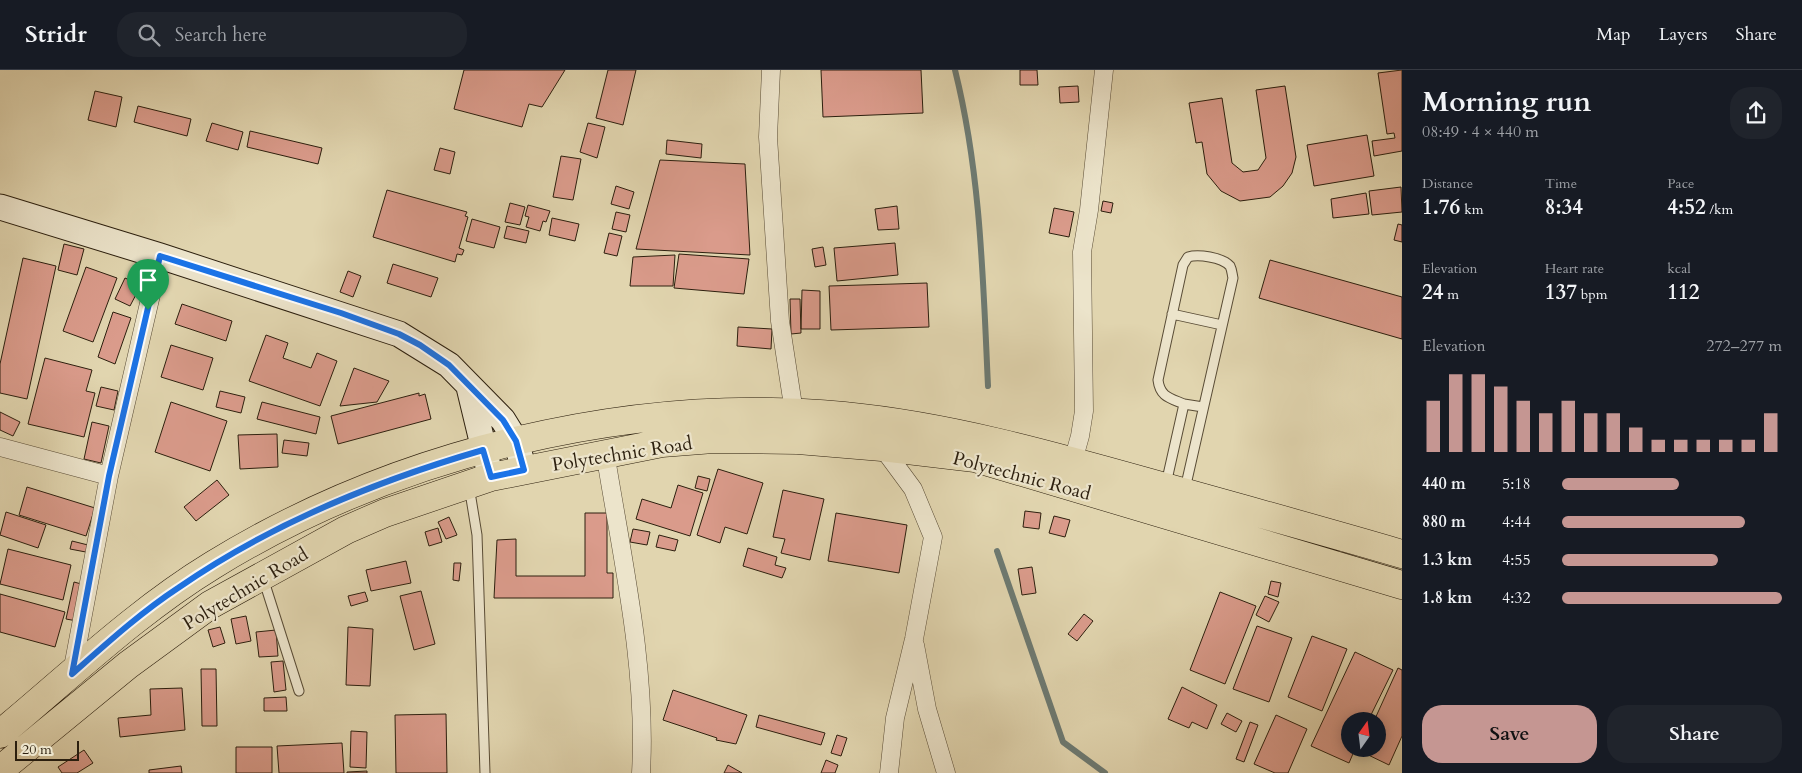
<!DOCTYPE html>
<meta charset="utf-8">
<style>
body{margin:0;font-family:Cardo,serif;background:#20242c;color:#f1f3f6;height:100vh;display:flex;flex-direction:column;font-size:19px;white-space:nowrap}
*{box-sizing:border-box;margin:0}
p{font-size:16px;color:#9ea1a6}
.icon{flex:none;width:28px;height:28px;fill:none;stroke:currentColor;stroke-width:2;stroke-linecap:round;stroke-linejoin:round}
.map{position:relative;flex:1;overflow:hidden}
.panel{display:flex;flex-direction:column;background:#171b24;width:400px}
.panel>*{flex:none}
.needle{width:32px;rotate:14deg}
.tools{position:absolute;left:1341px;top:642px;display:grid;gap:10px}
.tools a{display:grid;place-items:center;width:45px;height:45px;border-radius:50%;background:#171b24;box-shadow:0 2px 12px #0003;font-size:25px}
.scale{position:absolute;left:15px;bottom:12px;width:64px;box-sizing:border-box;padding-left:5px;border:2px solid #2c1f0e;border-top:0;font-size:14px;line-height:18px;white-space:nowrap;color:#2c1f0e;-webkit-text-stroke:4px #ece4cb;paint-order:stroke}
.pin{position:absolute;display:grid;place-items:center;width:42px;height:42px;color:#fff;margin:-51px -21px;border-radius:50% 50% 50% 0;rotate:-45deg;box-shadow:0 0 5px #0007}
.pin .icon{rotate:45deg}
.round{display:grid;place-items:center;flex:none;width:52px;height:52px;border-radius:20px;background:#20242c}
.headline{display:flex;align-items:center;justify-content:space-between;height:85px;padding:0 20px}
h1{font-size:28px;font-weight:800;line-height:38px}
.stats{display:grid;grid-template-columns:repeat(3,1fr);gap:8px;height:85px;padding:5px 20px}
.stats div{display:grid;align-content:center}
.stats b{font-size:21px;font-weight:800}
.stats small{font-size:14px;font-weight:400}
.stats p{font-size:14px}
.chart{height:140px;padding:10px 20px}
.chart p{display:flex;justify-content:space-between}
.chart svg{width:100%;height:90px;margin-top:5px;stroke:#c59692;stroke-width:6}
.cta{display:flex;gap:10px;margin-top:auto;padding:10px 20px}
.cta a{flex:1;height:58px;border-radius:20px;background:#c59692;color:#111;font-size:20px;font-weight:800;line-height:58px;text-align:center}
.cta a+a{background:#20242c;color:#f1f3f6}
ul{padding:0 20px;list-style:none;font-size:16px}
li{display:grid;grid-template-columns:80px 60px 1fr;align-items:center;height:38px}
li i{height:12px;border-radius:6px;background:#c59692}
header{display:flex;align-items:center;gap:30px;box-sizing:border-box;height:70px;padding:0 25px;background:#171b24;border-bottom:1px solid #363941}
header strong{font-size:24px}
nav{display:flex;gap:28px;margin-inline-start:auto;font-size:18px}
.search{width:350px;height:45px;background:#20242c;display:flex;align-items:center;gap:12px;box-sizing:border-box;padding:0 18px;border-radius:20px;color:#9ea1a6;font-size:19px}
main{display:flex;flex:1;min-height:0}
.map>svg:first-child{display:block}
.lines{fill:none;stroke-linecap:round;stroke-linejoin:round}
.stream{stroke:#6d7a72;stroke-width:6}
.building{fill:#da9b8b;stroke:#2c1f0e}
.service-casing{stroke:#594c36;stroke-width:11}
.minor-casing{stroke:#594c36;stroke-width:19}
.secondary-casing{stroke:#2c1f0e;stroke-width:27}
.primary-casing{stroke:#2c1f0e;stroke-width:29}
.service{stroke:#ece4cb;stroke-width:9}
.minor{stroke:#ece4cb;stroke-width:18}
.secondary{stroke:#ece4cb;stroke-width:25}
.primary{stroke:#e1d5af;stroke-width:28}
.route-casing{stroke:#fff;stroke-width:10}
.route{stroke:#1a73e8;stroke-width:6}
.labels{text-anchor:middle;stroke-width:4.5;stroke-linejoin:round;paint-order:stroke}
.street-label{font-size:19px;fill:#2c1f0e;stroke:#ece4cb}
</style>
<header>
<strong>Stridr</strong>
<div class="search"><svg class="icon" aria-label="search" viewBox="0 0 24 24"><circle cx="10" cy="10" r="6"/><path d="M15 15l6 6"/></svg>Search here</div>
<nav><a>Map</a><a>Layers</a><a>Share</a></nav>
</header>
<main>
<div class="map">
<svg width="1402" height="703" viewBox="0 0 1402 703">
<rect width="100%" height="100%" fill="#e1d5af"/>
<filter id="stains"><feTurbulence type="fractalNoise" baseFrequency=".004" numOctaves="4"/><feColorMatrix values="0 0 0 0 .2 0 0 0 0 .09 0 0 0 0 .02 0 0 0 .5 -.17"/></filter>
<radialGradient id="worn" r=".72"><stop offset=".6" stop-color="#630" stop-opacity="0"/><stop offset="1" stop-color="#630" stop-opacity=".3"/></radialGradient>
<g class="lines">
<path class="stream" d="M955 0C981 104 983 210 988 316
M997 481 1063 672 1105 703"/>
</g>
<path class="building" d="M464 0H565L542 37 529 34 522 57 454 39Z
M608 0H636L623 55 596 48Z
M821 0H921L923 43 823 47Z
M1020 0H1037L1038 15H1020Z
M1402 0V81L1374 86 1372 71 1395 68 1394 63 1387 64 1378 3Z
M1078 16 1079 32 1060 33 1059 17Z
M1285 16 1296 87 1292 103 1283 116 1270 127 1240 131 1221 121 1207 104 1202 72 1196 73 1189 33 1222 28 1232 93 1243 102 1258 100 1266 88 1256 20Z
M95 21 122 27 116 57 88 50Z
M138 36 191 49 187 66 134 52Z
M212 53 243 62 238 80 206 71Z
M588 53 605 57 597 88 580 82Z
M250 61 322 78 318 94 247 77Z
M1367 65 1374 106 1314 116 1307 75Z
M667 70 702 74 701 88 666 84Z
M440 78 455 82 450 104 434 100Z
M561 86 581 89 573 130 553 127Z
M660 90 745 94 750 185 636 179Z
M616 116 634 122 629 139 611 134Z
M1401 117 1402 142 1372 145 1369 121Z
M387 120 467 142 465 146 468 147 459 178 464 180 462 185 457 184 455 192 373 167Z
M1366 123 1369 144 1333 148 1331 129Z
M1103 131 1113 133 1111 143 1101 141Z
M510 133 525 137 520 155 505 152Z
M528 135 550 141 546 152 543 151 540 161 526 157 529 147 525 146Z
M897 136 899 159 878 160 875 139Z
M1054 138 1074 142 1069 167 1049 163Z
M616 142 630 145 626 162 612 159Z
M552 148 579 154 575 171 549 165Z
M472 149 500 157 494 178 466 171Z
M1398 154 1402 155V172L1394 170Z
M507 156 529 161 526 173 504 168Z
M609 163 622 166 617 186 604 183Z
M895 173 898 205 837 211 834 178Z
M64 174 84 179 77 205 58 200Z
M823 177 826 195 815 197 812 179Z
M679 184 749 189 744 224 674 218Z
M675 185 673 216H630L633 187Z
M23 188 56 196 27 329 0 323V294Z
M1270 190 1402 227V269L1259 228Z
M393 194 438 208 431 227 387 213Z
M86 197 117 208 93 272 63 261Z
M348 201 361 206 353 227 340 222Z
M125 208 141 215 130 236 115 229Z
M927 213 929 257 831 260 829 216Z
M802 220 820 221V259H801Z
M790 229H800L801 263 791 264Z
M182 234 232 251 226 271 175 254Z
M113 242 131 248 115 294 98 287Z
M738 257 772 259 771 279 737 276Z
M266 265 288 273 283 288 311 298 317 283 337 291 320 336 249 311Z
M171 275 213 288 203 320 161 307Z
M45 288 92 300 86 321 95 323 84 367 28 354Z
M354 298 389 311 377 332 340 336Z
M101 317 118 321 114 340 96 336Z
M220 321 245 327 241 343 216 337Z
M419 323V326L425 324 431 349 338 374 331 346Z
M171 332 227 351 210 401 155 382Z
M262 332 320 347 316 364 257 349Z
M0 342 20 352 13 366 0 360Z
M92 352 109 356 101 393 84 389Z
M277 364 278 397 240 399 238 365Z
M284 370 309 373 307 386 282 383Z
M718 399 763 413 747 464 725 457 720 473 697 465Z
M698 406 710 409 707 421 695 418Z
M217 410 229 425 196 451 184 437Z
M678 415 703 423 690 466 636 449 642 429 671 438Z
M27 417 95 438 86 466 19 445Z
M783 420 824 429 810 490 781 483 785 469 773 467Z
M1025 441 1041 443 1039 459 1023 457Z
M6 442 46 455 38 478 0 465Z
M585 443H607V503H613V528H494L497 470 516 469V506H585Z
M836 443 907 455 899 503 828 491Z
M1054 446 1070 450 1065 467 1049 463Z
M449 447 457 465 446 469 438 452Z
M438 458 442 472 429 476 425 462Z
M633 459 650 462 647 475 630 472Z
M659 465 678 470 675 481 656 477Z
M72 471 92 476 91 483 70 479Z
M748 478 777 487 775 495 786 498 782 508 743 496Z
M8 479 71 495 63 530 0 514Z
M406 491 411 513 371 521 366 500Z
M454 493H461L459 511 453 510Z
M1032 497 1036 523 1022 525 1018 499Z
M1271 511 1281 513 1278 527 1268 524Z
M74 512 85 515 77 551 66 549Z
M421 521 435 574 414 580 400 526Z
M365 522 368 531 351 536 348 526Z
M1220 522 1256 536 1225 614 1190 600Z
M0 524 65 542 55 577 0 562Z
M1265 526 1279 532 1269 552 1256 545Z
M1084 544 1093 551 1077 571 1068 564Z
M246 546 251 571 236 574 231 549Z
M1257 556 1292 568 1269 632 1233 619Z
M220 557 225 573 213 577 208 560Z
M348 557 373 559 370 616 346 615Z
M276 560 278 586 259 587 256 562Z
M1312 566 1347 579 1322 641 1288 627Z
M1355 582 1393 600 1368 651H1350V679H1355L1349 693 1311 676Z
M283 591 286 620 274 622 271 592Z
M1398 598 1402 600V666L1389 695 1360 681 1361 679H1378V651H1374Z
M201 599H216L217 656H202Z
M1182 617 1217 635 1207 659 1192 652 1189 658 1168 649Z
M182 618 185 660 120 667 118 648 151 645 150 619Z
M673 620 747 645 736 674 716 670 717 668 663 650Z
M286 627 287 641H264V628Z
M1227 643 1242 651 1236 662 1221 654Z
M446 644 447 703H396L395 645Z
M759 645 825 663 821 675 756 657Z
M1276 645 1307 659 1288 703H1275L1254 694Z
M1250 652 1258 655 1244 692 1236 689Z
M351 661 367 662 366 698 350 697Z
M837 665 847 668 841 686 831 683Z
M342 673 344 703H279L277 676Z
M236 677H272V703H236Z
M84 680 93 693 77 703H62L58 697Z
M826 690 838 695 835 703H821Z
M728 695 742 703H724Z
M181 696 182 703H149V700Z
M367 701V703H347V702Z"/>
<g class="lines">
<g class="service-casing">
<path id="service" d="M1172 244 1222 255
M1184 334 1203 337
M1166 414 1184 334C1170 328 1160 327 1158 310L1183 195 1188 187C1198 184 1222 187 1230 196 1232 200 1232 204 1233 208L1185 419
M469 416 477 465 485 703
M263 508 299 621"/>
</g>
<g class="minor-casing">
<path id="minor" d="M771 0 768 67 780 251 794 342
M0 377 109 406
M882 377 913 419 933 467 914 569 895 648 889 703
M605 382C622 488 647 596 641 703
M1073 391 1080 366 1084 341 1082 182 1089 140 1104 0
M915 575 927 639 946 703
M72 603 109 406 160 186"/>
</g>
<g class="secondary-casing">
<path id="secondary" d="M0 137 160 186 399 264 449 295 503 350 516 371 524 400
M469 317 489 400"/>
</g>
<g class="primary-casing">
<path id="primary" d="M0 664C70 606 136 542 213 495 395 383 631 325 844 346 947 356 1047 384 1147 412 1232 436 1317 459 1402 484
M0 700 128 595 210 535 346 460 385 443 491 407 662 373 713 369 798 370 882 377 975 388 1402 515"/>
</g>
<use href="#service" class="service"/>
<use href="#minor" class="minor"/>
<use href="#secondary" class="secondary"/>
<use href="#primary" class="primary"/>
</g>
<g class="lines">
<g class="route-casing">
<path id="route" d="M160 186 341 243 399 264 420 275 449 295 503 350 516 371 524 400 491 407 483 380C376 411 270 454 178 518 140 543 106 574 72 604L109 406Z"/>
</g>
<use href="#route" class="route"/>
</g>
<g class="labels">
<g class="street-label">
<text transform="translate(622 383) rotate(-9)" y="7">Polytechnic Road</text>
<text transform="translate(1022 405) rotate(15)" y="7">Polytechnic Road</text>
<text transform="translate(245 518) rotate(-31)" y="7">Polytechnic Road</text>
</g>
</g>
<rect width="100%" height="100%" filter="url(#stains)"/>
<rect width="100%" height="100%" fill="url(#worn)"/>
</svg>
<div class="tools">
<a><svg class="needle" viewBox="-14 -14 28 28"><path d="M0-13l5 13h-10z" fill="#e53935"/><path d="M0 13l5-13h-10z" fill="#9ea1a6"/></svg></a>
</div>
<div class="scale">20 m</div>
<div class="pin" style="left:148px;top:240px;background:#1e9e55"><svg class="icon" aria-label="arrive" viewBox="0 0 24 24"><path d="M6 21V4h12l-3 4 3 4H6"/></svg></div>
</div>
<section class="panel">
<div class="headline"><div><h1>Morning run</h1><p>08:49 · 4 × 440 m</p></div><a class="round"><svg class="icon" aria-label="share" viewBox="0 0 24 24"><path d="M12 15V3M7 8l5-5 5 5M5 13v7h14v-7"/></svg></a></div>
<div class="stats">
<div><p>Distance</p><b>1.76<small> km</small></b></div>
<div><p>Time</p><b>8:34</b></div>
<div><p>Pace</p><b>4:52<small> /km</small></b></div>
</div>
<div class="stats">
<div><p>Elevation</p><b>24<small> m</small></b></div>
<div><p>Heart rate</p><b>137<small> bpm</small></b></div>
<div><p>kcal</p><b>112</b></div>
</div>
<div class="chart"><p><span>Elevation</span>272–277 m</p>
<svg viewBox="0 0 160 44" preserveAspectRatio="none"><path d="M5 44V19M15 44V6M25 44V6M35 44V12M45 44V19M55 44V25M65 44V19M75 44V25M85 44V25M95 44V32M105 44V38M115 44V38M125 44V38M135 44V38M145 44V38M155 44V25"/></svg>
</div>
<ul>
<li><b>440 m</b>5:18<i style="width:53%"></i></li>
<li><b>880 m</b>4:44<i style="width:83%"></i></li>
<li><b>1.3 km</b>4:55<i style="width:71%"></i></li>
<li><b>1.8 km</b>4:32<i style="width:100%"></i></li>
</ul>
<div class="cta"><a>Save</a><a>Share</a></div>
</section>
</main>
